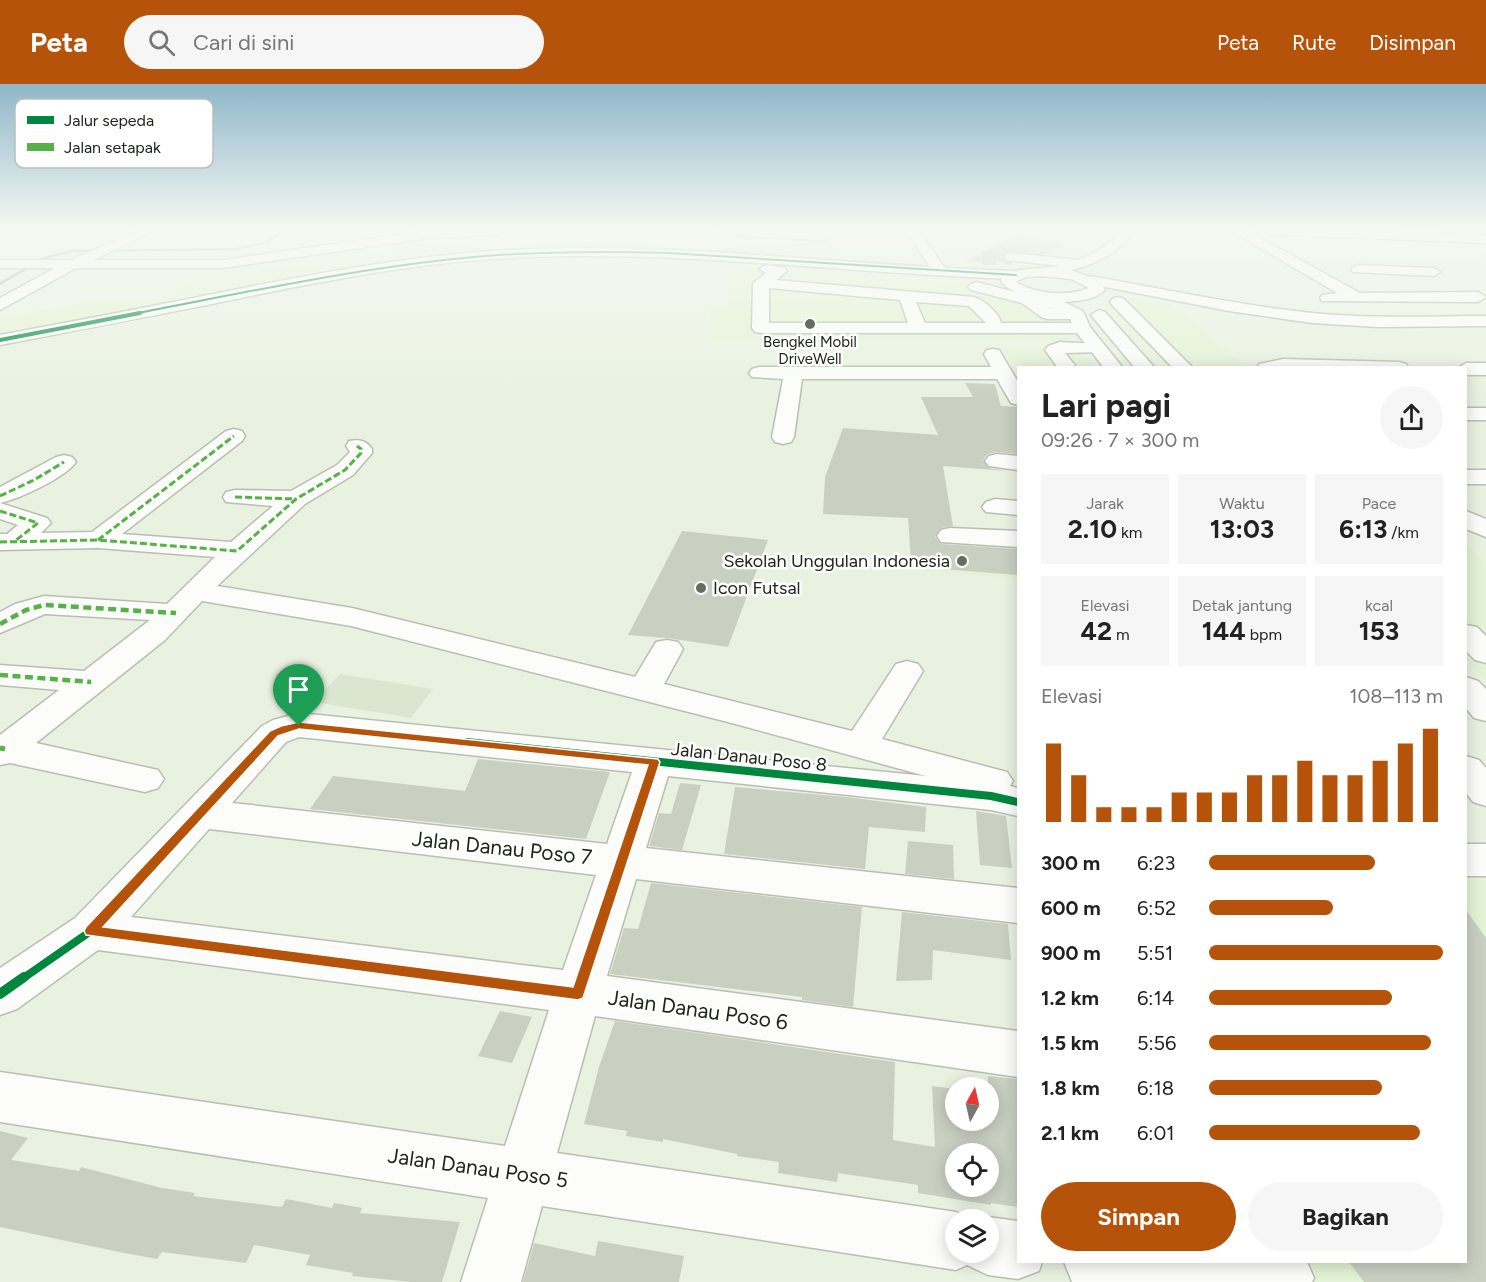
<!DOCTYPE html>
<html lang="id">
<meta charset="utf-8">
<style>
body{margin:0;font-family:Figtree,sans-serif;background:#f6f6f6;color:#222;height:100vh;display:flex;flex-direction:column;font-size:22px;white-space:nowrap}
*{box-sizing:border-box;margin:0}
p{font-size:20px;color:#767676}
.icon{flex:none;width:33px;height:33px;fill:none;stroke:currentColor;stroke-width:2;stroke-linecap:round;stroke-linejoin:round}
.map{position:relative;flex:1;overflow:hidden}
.side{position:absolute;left:1017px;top:282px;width:450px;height:897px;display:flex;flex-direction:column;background:#fff;border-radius:0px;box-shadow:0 3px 15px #0003}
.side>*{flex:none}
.needle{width:39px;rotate:8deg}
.fabs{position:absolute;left:945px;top:993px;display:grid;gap:12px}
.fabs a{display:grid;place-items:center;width:54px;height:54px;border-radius:50%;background:#fff;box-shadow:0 3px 15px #0003;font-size:30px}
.pin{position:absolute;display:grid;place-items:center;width:51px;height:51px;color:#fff;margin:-62px -26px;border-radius:50% 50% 50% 0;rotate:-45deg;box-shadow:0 0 6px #0007}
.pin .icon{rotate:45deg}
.round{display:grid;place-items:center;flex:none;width:63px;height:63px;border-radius:32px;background:#f6f6f6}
.summary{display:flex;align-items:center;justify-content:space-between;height:102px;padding:0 24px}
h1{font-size:33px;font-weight:700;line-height:45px}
.metrics{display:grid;grid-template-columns:repeat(3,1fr);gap:9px;height:102px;padding:6px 24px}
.metrics div{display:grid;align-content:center;border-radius:0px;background:#f6f6f6;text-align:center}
.metrics b{font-size:26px;font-weight:700}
.metrics small{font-size:16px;font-weight:400}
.metrics p{font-size:16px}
.chart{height:168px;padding:12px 24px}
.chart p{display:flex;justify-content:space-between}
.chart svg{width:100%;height:108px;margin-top:6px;stroke:#b45309;stroke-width:6}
.button{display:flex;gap:12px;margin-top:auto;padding:12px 24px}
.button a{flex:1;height:69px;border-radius:36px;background:#b45309;color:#fff;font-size:24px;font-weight:700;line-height:69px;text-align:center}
.button a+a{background:#f6f6f6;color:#222}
ul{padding:0 24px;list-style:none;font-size:20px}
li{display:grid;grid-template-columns:96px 72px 1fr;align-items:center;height:45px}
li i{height:15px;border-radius:8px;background:#b45309}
header{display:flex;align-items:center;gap:36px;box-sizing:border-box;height:84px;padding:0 30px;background:#b45309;color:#fff}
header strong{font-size:28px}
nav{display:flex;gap:33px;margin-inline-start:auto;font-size:21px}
.search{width:420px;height:54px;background:#f6f6f6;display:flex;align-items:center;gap:15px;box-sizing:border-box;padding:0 21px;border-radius:33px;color:#767676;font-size:22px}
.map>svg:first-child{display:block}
.built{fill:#e4f3d5}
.green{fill:#dbe6d0}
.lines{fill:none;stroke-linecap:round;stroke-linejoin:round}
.stream{fill:#abb99e;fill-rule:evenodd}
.building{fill:#c9d0c2;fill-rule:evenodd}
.minor-tunnel{stroke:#c1c9b9;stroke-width:14;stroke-dasharray:14 8;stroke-linecap:butt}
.minor-casing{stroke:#b8bfb1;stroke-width:3}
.major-casing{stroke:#b8bfb1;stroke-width:3}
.minor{fill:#fcfdfa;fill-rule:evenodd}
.major{fill:#fcfdfa;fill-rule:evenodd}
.quiet-far2{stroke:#55b245;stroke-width:3;stroke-dasharray:7 3;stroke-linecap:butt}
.quiet-far1{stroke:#55b245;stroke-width:4.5;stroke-dasharray:8 4.5;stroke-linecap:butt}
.quiet{stroke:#55b245;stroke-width:5;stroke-dasharray:11 5;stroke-linecap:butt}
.cycleway-far4-casing{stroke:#fff;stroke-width:4}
.cycleway-far3-casing{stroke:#fff;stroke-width:6}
.cycleway-far2-casing{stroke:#fff;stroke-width:10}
.cycleway-far1-casing{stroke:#fff;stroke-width:11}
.cycleway-casing{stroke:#fff;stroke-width:14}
.cycleway-far4{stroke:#00873e;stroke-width:2}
.cycleway-far3{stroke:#00873e;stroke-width:4}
.cycleway-far2{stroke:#00873e;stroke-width:6}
.cycleway-far1{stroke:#00873e;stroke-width:8}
.cycleway{stroke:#00873e;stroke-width:10}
.route{fill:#b45309;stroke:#fff;stroke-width:1.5;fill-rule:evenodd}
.poi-dot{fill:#666d60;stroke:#fff;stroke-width:2}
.labels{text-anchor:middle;stroke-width:5;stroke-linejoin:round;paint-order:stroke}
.far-poi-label{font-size:15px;fill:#20261a;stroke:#fff}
.poi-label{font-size:18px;fill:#20261a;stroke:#fff;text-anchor:end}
.street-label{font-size:18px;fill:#20261a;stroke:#fff}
.near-street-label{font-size:21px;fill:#20261a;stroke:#fff}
.key{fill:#fff;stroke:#bcbeba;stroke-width:1.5}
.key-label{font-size:16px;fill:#20261a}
</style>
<header>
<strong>Peta</strong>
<div class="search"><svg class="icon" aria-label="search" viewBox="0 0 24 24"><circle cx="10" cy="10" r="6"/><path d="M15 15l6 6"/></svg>Cari di sini</div>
<nav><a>Peta</a><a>Rute</a><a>Disimpan</a></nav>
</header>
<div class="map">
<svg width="1486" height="1198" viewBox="0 0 1486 1198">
<rect width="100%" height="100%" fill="#e9f2e1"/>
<path class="built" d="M920 146H1112L1107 155 1094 164 1075 175 1057 181 1021 187H972L948 186Z
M574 150 713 154 836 163 838 165H921L924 175 923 183 683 165 629 163 508 167 374 180 298 194 25 251H0V235L92 217 166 216 177 209 166 203 279 182 433 158Z
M744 182 968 200 999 206 1042 223 1071 256 712 257 711 223 727 222 731 194Z
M1120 213 1170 220 1248 283H1170L1109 223 1108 216Z
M1079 263 1096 283 1018 284V294L998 264Z
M958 449 1018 452V495L905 484V468L958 471Z
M1466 461 1486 478V596L1466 576Z
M1466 796H1486V1198H1294L1280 1178H1466Z"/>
<path class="green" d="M340 590 433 605 411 634 314 618Z"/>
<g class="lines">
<path class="stream" d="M279 146H282L279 151 269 158 237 166 72 168 46 175 0 201V198L44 173 72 166 237 164 267 157 277 150Z"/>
</g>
<path class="building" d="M1015 151 1065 159 1046 170 1007 168 1003 172 1007 178H965Z
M965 299 995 300 1001 322 1018 323V370L996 368 988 370 983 376 989 384 1007 387 943 382 953 442 941 444 935 453 941 460 1018 465V491L941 485 911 479 908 434 823 430 825 393 843 344 938 351 921 313H973Z
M682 447 768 456 728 563 667 554 628 551Z
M478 675 610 688 586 755 310 725 333 692 465 707Z
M680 699 701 701 682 766 649 762 659 729 671 730Z
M735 703 846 713 926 723 925 748 869 743 865 785 724 770Z
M976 727 1006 732 1012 784 980 781Z
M908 757 953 761 954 795 905 790Z
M651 799 862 823 853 923 802 916V913L610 890 624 844 638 845Z
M1466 826 1486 854V1198H1364L1349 1178H1466Z
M902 828 1008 840 1011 876 933 866 932 896 896 897Z
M500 927 532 933 512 979 478 972Z
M615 937 895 978 893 1056 935 1063 932 1002 956 1005V1036H988V992L1018 995V1123L991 1119V1121L918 1109V1101L838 1089 837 1098 778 1089 779 1078 737 1072V1070L663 1055V1058L626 1052 627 1047 584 1040 599 983ZM956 1070H988V1102H956Z
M0 1047 28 1054 11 1076 79 1087 81 1083 162 1104 195 1109 193 1112 282 1123 286 1115 332 1124 334 1119 362 1124 360 1129 460 1138 442 1198H412L352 1192 353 1189 306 1181 310 1171 254 1161 246 1179 162 1168 157 1175 124 1169 0 1143Z
M598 1157 684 1172 679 1198H523L534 1159 595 1172Z"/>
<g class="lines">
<path class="minor-tunnel" d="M982 174 1012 173"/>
<g class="minor-casing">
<path id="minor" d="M139 146H156L94 176H224L422 147 506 146 500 150 422 155 224 184H76L0 226V214L55 184H0V176H71Z
M716 146H827L830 152 829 155C817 158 722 151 716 146Z
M906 146H918L945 184 1016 187 1023 191 1016 195C848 190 681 165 512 174 409 179 308 200 207 221 138 235 69 248 0 261V251C69 238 139 225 208 211 308 191 409 171 511 166 651 158 790 175 930 183Z
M1230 146H1246L1360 209 1478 208 1486 213 1478 218 1322 217 1320 214 1322 211 1337 209Z
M1260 146H1364L1486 151V159L1266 150Z
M1012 169 1079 176 1086 180 1079 184 1007 176 1005 173 1007 170Z
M766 181 785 184 787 187 776 196 974 213C984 216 1000 230 1001 239H1082L1088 240 1091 244 1088 248 1082 249H761L755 248 752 244 753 199 766 189 759 185ZM769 204 900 216 908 239H769ZM916 218 969 222 986 239H925Z
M1358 181 1434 184 1441 188 1434 192 1353 188 1351 185Z
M1090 192C1164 205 1237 221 1312 229 1370 235 1428 232 1486 232V242L1377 243 1312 239 1229 227 1085 199 1083 196Z
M976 198 1034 213 1051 225H1076L1084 230 1076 235H1047L1041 233 1022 219 971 206 968 203 971 200Z
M1118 213 1124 215 1193 284H1173L1112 221 1110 218 1112 215Z
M1060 258 1100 260 1103 264 1100 268 1065 269 1077 284H1058L1045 266 1048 262Z
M993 265 999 266 1018 298V321L1011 319 997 295H802L794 353 791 358 783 360 775 358 772 353 783 295 752 293 749 289 752 285 759 283H991L984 270 987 266Z
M1283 275 1399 278 1406 280 1408 284H1257L1259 280Z
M1466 279H1486V291H1466V284H1458Z
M1466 324H1486V336H1466Z
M234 345 242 347 245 352 242 357 122 450 231 458 273 422 226 418 223 413 226 408 235 406 291 407 337 381 350 368 346 362 349 357C359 355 366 356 372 365V369L353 391 305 420 217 502 352 524 635 593 656 558 667 556 678 558 683 565 664 600 852 647 896 580 907 577 918 580 923 587 882 655 1007 688 1013 697 1010 702 1018 704V732L991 726 668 692 646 764 1018 804V839L636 795 607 892 1018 947V993L595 932 557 1069 956 1128 974 1136H956V1168H988V1136H982L988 1133 1018 1137V1178H1042L1039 1187 1018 1195 988 1191 967 1181 956 1186 542 1122 521 1198H461L488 1114 0 1038V988L505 1062 549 926 98 866 17 925 0 931V884L75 834 262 642 273 636 299 629 926 692 728 638 351 542 202 517 165 556 36 659 158 686 164 695 158 704 145 708 10 679 0 681V651L59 606 0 601V581L84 587 150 536 45 530 0 549V528L15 520 44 512 167 520 215 473 98 464 0 466V450H7L18 441 0 435V419L47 434 51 439 41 449 92 448 226 347ZM299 653 632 688 607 760 232 719 286 658ZM209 745 596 791 563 886 131 833Z
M997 370 1018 372V386L989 382 985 377 989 372Z
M64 371 72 373 76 378C65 394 19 415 0 419V403L56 373Z
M1466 386H1486V400H1466Z
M995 415 1018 417V431L986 428 982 423 986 418Z
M1466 427 1486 435V453L1466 445Z
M950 444 1018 447V463L941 458 937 452 941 446Z
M1466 541 1477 543 1486 552V579L1475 576 1466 567Z
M1466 760H1486V792H1466Z
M1064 1178H1307L1314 1194 1312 1198H1072Z"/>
</g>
<g class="major-casing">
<path id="major" d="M1118 146H1130L1132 149C1117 170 1096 180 1071 186L1100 197 1105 206C1095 216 1078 217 1064 218L1083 227 1090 243 1123 284H1104L1073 244 1070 233C1056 226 1003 207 1001 196 1012 183 1029 186 1044 184 1071 181 1101 170 1119 149ZM1042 192 1071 195 1089 204C1068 213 1035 210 1016 198L1026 193Z
M1099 226 1105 228 1155 284H1135L1091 231Z
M1466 593 1478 597 1486 605V637L1474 634 1466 624Z
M1466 672 1479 676 1486 684V722L1473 718 1466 709Z"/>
</g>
<use href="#minor" class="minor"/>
<use href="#major" class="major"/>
<path class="quiet-far2" d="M0 412 34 396 64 378
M235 413 296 415
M0 427 38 439 15 457
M98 456 234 352
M0 458 98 456 237 467 296 415 345 386 361 369V365L357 362"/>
<path class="quiet-far1" d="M0 540 26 526 44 521 176 529
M0 591 91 598"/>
<path class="quiet" d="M0 664 5 665"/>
<g class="cycleway-far4-casing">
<path id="cycleway-far4" d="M132 230C243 209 352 185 464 174 532 167 601 167 669 169L1016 191"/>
</g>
<g class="cycleway-far3-casing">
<path id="cycleway-far3" d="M0 256 140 229"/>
</g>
<g class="cycleway-far2-casing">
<path id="cycleway-far2" d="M265 660C275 649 284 644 299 641L482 660"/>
</g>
<g class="cycleway-far1-casing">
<path id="cycleway-far1" d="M467 658 991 712 1018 718
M22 895 91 847 266 658"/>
</g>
<g class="cycleway-casing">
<path id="cycleway" d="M0 910 24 893"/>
</g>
<use href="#cycleway-far4" class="cycleway-far4"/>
<use href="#cycleway-far3" class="cycleway-far3"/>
<use href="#cycleway-far2" class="cycleway-far2"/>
<use href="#cycleway-far1" class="cycleway-far1"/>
<use href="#cycleway" class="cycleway"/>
</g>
<linearGradient id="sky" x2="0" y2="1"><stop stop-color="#8fb6ca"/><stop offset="0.46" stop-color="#f5f9f2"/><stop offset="1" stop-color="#f5f9f2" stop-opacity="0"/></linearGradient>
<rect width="1486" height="314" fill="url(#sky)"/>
<path class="route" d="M299 638 658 675 660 678 583 914 578 916 86 851 84 847 86 843 270 647 281 642ZM299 645 648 681 573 903 103 843 278 652Z"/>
<g class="poi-dot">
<circle cx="810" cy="240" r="6"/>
<circle cx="962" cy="477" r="6"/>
<circle cx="701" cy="504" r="6"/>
</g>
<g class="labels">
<g class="far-poi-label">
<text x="810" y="263">Bengkel Mobil<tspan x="810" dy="17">DriveWell</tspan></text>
</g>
<g class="poi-label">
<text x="950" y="483">Sekolah Unggulan Indonesia</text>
<text x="713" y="510" text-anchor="start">Icon Futsal</text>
</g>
<g class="street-label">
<text transform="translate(749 673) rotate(6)" y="6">Jalan Danau Poso 8</text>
</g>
<g class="near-street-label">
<text transform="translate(502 764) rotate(6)" y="7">Jalan Danau Poso 7</text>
<text transform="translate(698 926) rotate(8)" y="7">Jalan Danau Poso 6</text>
<text transform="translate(478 1084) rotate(8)" y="7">Jalan Danau Poso 5</text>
</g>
</g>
<rect x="15" y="15" width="198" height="69" rx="9" class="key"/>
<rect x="27" y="32" width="27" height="8" fill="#00873e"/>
<rect x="27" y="59" width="27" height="8" fill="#55b245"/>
<g class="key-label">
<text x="64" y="42">Jalur sepeda</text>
<text x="64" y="69">Jalan setapak</text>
</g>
</svg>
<div class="fabs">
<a><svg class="needle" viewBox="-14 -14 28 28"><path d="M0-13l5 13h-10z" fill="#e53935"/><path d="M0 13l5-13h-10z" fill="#767676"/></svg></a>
<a><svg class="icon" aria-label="locate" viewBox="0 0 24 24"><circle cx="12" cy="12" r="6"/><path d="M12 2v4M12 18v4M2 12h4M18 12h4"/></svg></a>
<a><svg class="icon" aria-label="layers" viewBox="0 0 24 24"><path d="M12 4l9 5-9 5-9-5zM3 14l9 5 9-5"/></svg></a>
</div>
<div class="pin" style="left:299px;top:642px;background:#1e9e55"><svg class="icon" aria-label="arrive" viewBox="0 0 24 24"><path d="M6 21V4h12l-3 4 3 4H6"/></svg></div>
<section class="side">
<div class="summary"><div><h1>Lari pagi</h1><p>09:26 · 7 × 300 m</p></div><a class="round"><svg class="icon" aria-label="share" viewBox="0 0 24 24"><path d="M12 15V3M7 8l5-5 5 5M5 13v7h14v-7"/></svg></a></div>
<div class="metrics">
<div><p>Jarak</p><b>2.10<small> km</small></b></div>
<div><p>Waktu</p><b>13:03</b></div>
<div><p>Pace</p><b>6:13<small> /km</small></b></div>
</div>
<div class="metrics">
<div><p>Elevasi</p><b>42<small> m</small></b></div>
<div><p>Detak jantung</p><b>144<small> bpm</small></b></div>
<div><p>kcal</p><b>153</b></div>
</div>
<div class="chart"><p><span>Elevasi</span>108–113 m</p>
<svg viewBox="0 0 160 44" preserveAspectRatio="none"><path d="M5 44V12M15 44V25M25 44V38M35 44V38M45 44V38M55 44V32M65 44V32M75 44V32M85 44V25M95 44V25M105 44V19M115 44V25M125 44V25M135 44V19M145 44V12M155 44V6"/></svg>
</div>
<ul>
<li><b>300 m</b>6:23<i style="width:71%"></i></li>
<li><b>600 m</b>6:52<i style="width:53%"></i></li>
<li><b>900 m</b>5:51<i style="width:100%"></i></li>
<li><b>1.2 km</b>6:14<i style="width:78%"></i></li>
<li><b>1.5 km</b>5:56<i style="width:95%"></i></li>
<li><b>1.8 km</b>6:18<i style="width:74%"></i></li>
<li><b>2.1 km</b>6:01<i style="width:90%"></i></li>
</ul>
<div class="button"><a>Simpan</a><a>Bagikan</a></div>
</section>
</div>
